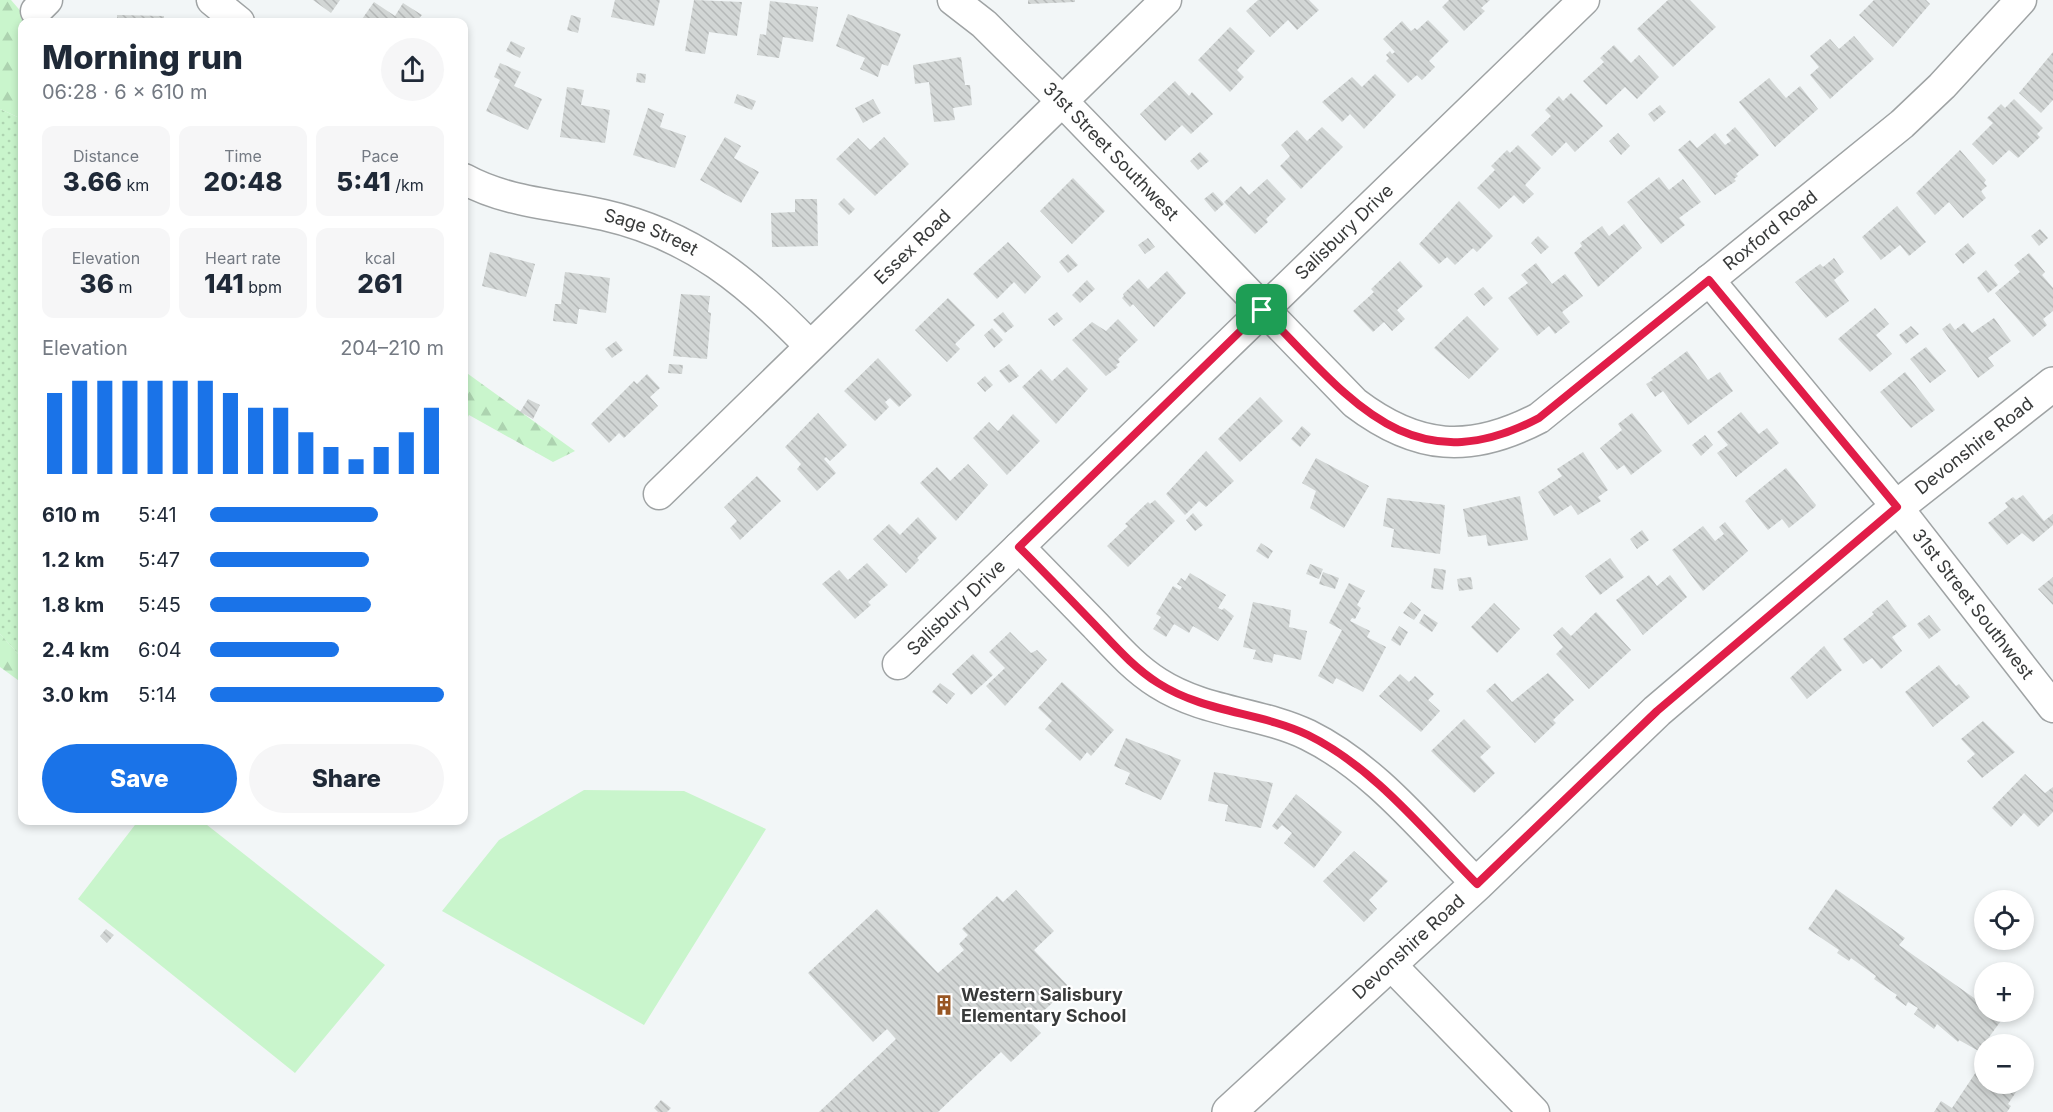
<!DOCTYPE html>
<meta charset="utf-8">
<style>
body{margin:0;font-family:Inter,sans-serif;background:#f6f6f7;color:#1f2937;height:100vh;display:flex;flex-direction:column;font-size:22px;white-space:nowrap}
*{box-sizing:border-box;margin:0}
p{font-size:20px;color:#747a83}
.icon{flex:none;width:33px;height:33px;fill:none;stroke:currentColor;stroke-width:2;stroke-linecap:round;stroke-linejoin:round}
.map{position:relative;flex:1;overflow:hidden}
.sheet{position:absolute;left:18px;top:18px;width:450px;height:807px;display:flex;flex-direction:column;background:#fff;border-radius:12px;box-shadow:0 3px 9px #0003}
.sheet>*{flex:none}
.fabs{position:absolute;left:1974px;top:890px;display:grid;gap:12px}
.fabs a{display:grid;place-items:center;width:60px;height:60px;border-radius:50%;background:#fff;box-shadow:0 3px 9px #0003;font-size:30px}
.pin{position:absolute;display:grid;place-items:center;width:51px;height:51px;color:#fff;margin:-26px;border-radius:12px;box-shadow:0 3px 9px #0006}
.round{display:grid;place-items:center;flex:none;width:63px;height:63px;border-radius:32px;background:#f6f6f7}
.head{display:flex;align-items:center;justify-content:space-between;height:102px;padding:0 24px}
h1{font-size:33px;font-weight:800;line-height:45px}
.metrics{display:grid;grid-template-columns:repeat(3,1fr);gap:9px;height:102px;padding:6px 24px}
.metrics div{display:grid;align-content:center;border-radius:12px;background:#f6f6f7;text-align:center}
.metrics b{font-size:26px;font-weight:800}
.metrics small{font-size:16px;font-weight:400}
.metrics p{font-size:16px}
.chart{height:168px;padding:12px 24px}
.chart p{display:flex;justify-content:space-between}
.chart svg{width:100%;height:108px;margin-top:6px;stroke:#1a73e8;stroke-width:6}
.primary-button{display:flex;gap:12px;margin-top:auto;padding:12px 24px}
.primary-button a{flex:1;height:69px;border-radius:36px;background:#1a73e8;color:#fff;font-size:24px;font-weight:800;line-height:69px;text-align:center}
.primary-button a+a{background:#f6f6f7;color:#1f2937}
ul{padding:0 24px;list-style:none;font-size:20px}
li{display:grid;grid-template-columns:96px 72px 1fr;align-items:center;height:45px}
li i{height:15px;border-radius:8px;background:#1a73e8}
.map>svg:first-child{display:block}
.grass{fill:url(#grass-dots)}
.forest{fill:url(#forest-firs)}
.garden{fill:#c9f5cc}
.building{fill:url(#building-back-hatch)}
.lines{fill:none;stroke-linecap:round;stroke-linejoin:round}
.minor-casing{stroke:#9fa3a4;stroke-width:33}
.tertiary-casing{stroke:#9fa3a4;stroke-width:36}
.minor{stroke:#fff;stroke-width:30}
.tertiary{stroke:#fff;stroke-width:33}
.route-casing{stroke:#fff;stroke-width:12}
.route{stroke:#e11d48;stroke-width:8}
.labels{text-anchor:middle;stroke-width:4.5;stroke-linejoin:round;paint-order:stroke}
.street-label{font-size:18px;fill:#383a3a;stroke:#fff}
.poi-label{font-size:18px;font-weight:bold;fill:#383a3a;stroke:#fff;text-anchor:start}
</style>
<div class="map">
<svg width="2053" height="1112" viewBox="0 0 2053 1112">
<defs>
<pattern id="grass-dots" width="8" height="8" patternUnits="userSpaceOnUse" patternTransform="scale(1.5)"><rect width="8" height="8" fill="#c9f5cc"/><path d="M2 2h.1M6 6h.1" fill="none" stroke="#add3b0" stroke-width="1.8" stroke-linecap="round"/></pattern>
<pattern id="forest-firs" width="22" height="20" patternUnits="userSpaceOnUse" patternTransform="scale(1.5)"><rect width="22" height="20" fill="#c9f5cc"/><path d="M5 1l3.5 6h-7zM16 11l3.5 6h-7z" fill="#add3b0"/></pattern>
<pattern id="building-back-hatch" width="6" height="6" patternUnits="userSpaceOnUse" patternTransform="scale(1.5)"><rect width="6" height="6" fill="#d2d6d5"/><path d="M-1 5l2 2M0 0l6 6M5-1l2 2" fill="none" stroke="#b5b8b8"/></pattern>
</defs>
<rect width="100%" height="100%" fill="#f2f6f7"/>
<path class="grass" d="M0 109 22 119V658L0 634Z"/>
<path class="forest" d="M0 0H11L30 22H22V119L0 109Z
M464 371 575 451 553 462 469 415 464 424Z
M0 634 22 658V683L0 667Z"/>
<path class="garden" d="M584 790 684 791 766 829 644 1025 442 911 499 840Z
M138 821H202L385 965 295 1073 78 899Z"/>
<path class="building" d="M313 0H340L331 13Z
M615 0H660L654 26 611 17Z
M694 0 742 2 737 36 709 32 705 54 685 51Z
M1028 0H1075V2L1028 4Z
M1258 0H1309L1319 10 1297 30 1288 20 1270 37 1246 11Z
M1449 0H1490L1481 8 1485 11 1464 31 1442 7Z
M1668 0H1690L1716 27 1673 67 1637 29Z
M1874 0H1926L1930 4 1893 47 1859 15Z
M770 1 818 7 813 42 783 37 779 58 757 55 760 34 766 35Z
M374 2 395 16 403 3 422 15 416 22H360Z
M848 14 901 34 888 66 882 64 878 77 860 69 865 58 836 46Z
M117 15 164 16V22H117Z
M571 15 581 18 578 33 567 30Z
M1428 20 1449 41 1429 61 1435 67 1422 80 1417 75 1408 83 1386 61 1389 58 1386 55 1390 51 1392 54 1395 52 1383 39 1402 21 1411 31 1415 28 1417 30Z
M1230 27 1255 51 1237 70 1244 77 1230 92 1198 60Z
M1854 36 1874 59 1830 99 1810 75 1819 67 1810 56 1830 39 1839 49Z
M511 41 525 48 520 58 506 51Z
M1614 45 1631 63 1639 55 1659 77 1637 99 1625 87 1606 105 1583 81 1604 62 1600 58Z
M2053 52V100L2041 113 2019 93Z
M961 57 965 85H970L972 105 953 108 955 120 934 122 929 82 915 84 913 65Z
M500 63 521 72 514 86 542 99 528 130 486 111 500 80 494 77Z
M637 73 646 74 645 83 636 82Z
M1375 74 1396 95 1364 129 1350 114 1342 122 1322 102 1352 77 1362 87Z
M1769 78 1786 98 1800 86 1818 109 1775 147 1739 102Z
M1175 81 1189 96 1192 92 1213 114 1191 134 1182 125 1165 141 1140 114Z
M567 87 584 90 581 105 610 110 605 143 560 137Z
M1571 93 1603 126 1575 152 1566 142 1552 156 1531 135 1551 116 1545 110 1559 96 1563 101Z
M737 94 756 101 752 110 734 103Z
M873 99 881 113 863 123 855 108Z
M2014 99 2043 128 2037 134 2040 137 2018 158 2009 150 1993 165 1972 144 1993 123 1987 118 2001 104 2005 108Z
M1660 105 1666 112 1654 122 1648 114Z
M648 108 664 114 660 127 686 136 675 168 633 155Z
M1322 127 1343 147 1301 189 1280 166 1290 156 1281 145 1297 130 1307 141Z
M1735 127 1759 155 1736 174 1738 176 1734 179 1736 181 1715 195 1678 150 1690 140 1697 148 1715 133 1725 145 1731 141 1726 135Z
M1618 133 1630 146 1621 155 1609 141Z
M725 137 741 146 734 158 759 172 741 203 700 180Z
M884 137 909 164 875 196 836 159 858 138 870 150Z
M1518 145 1541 168 1525 185 1534 194 1523 204 1514 195 1499 209 1477 188 1495 170 1491 166 1507 150 1510 153Z
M1960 150 1986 180 1984 183 1987 186 1981 191 1986 198 1963 218 1949 202 1935 215 1916 193Z
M1200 152 1209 161 1198 170 1190 161Z
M1659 177 1669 190 1683 179 1701 202 1679 218 1685 225 1661 244 1627 202Z
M1073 178 1105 211 1072 244 1040 211Z
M1267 179 1286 199 1266 219 1268 222 1255 234 1224 202 1241 186 1249 195Z
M1213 192 1224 204 1215 212 1204 199Z
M844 198 855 209 849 215 838 204Z
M795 199H817L818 246 772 247 771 213 795 212Z
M1459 201 1493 236 1477 252 1473 248 1455 265 1447 257 1439 264 1419 244Z
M1897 206 1926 242 1909 256 1900 245 1881 260 1862 237Z
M1624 224 1642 248 1598 287 1574 253 1582 246 1580 243 1602 226 1609 236Z
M2040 229 2048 238 2039 246 2031 236Z
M1538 236 1549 247 1541 254 1531 243Z
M1148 238 1155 247 1145 254 1138 245Z
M1008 242 1041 277 1025 294 1014 282 997 299 973 274Z
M1968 243 1976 253 1963 264 1955 254Z
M490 252 535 264 526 297 482 286Z
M2029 253 2045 272 2042 275 2053 288V311L2043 319 2047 325 2033 337 1995 293 2020 272 2014 265Z
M1068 254 1078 265 1068 273 1059 262Z
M1834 258 1844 272 1834 280 1849 301 1826 318 1795 282 1820 264 1823 267Z
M1400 261 1423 286 1397 310 1405 319 1392 331 1384 322 1373 332 1353 311 1374 292 1371 289Z
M1536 263 1552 284 1565 274 1583 296 1562 312 1570 322 1555 334 1549 326 1537 336 1508 298 1528 283 1521 275Z
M1986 270 1998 285 1988 293 1977 278Z
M1167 271 1186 293 1154 327 1133 304 1130 307 1122 298 1124 296 1123 294 1139 279 1148 289Z
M565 272 610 278 606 313 579 309 577 324 553 321 555 304H561Z
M1087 280 1095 289 1080 303 1072 295Z
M1483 287 1493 298 1484 306 1474 294Z
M681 294 710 296 708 312 711 313 707 359 673 356Z
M948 298 975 325 955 344 960 349 947 362 915 330Z
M1875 308 1889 324 1876 335 1892 354 1870 372 1838 339Z
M1003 312 1014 326 1005 333 993 320Z
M1057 312 1063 319 1054 326 1048 319Z
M1467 316 1499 349 1469 379 1434 348Z
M1994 318 2011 341 1988 358 1994 366 1978 378 1942 329 1950 323 1955 330 1964 323 1972 333Z
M1118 319 1138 340 1118 359 1120 362 1116 365 1118 367 1106 376 1072 340 1092 322 1106 331Z
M1911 326 1919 334 1906 344 1899 335Z
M992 328 1003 340 994 348 984 335Z
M616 341 623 350 612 358 605 349Z
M1926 347 1946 371 1930 383 1910 359Z
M1687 351 1708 380 1720 372 1733 391 1688 425 1663 391 1655 397 1646 384 1653 380 1651 378Z
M878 358 912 395 899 407 890 398 885 402 889 407 875 421 844 391Z
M669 364 683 365 682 374 668 373Z
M1009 364 1019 376 1009 383 999 371Z
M1067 367 1088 389 1056 424 1022 387 1041 369 1052 381Z
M1905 372 1935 410 1911 428 1880 392Z
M647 374 660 388 650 397 658 406 624 438 619 433 609 443 591 424 634 381 637 384Z
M985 376 993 385 985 392 977 383Z
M1260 397 1283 421 1240 462 1218 439Z
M528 399 540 405 533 419 520 412Z
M1741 412 1759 434 1767 428 1779 443 1736 477 1717 453 1728 445 1717 432Z
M818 413 847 445 830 461 826 457 824 459 836 473 817 491 797 469 801 464 785 447Z
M1632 413 1662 451 1631 475 1624 465 1617 470 1600 448 1622 430 1618 424Z
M1013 414 1040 441 1007 475 973 438 989 422 998 431Z
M1302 426 1311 434 1300 447 1291 439Z
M1705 435 1713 445 1701 456 1692 445Z
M1206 451 1234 481 1206 507 1199 501 1185 515 1166 494Z
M1583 452 1608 490 1598 497 1601 501 1578 515 1571 505 1554 516 1538 492 1562 476 1557 469Z
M1316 458 1369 486 1344 528 1310 508 1316 491 1302 483Z
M968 464 988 485 956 521 920 483 937 467 950 481Z
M1786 468 1816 505 1815 507 1789 528 1782 519 1768 530 1745 501Z
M757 476 781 501 740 540 730 528 737 521 724 507Z
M2023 495 2044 521 2053 514V525L2033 542 2022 533 2007 545 1988 523 2008 507 2005 503 2013 497 2016 500Z
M1520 496 1528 540 1488 546 1486 535 1468 537 1463 509Z
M1387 498 1445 505 1440 554 1391 547 1394 529 1383 526Z
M1155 500 1175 521 1128 567 1107 546 1128 526 1125 524 1148 502 1150 504Z
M1193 513 1203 525 1195 531 1186 520Z
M918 517 937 538 917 558 919 560 906 573 873 539 889 524 900 535Z
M1725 522 1748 551 1703 591 1672 550 1703 526 1715 541 1724 534 1719 527Z
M1642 530 1649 540 1637 549 1630 539Z
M1261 543 1273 551 1268 559 1256 551Z
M1610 558 1624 577 1600 595 1585 576Z
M867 563 888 585 868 602 871 605 855 619 822 584 839 570 848 580Z
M1310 564 1323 569 1319 579 1306 574Z
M1434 568 1446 570 1443 590 1431 588Z
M1323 572 1339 578 1335 589 1319 584Z
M1190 573 1226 595 1218 608 1222 610 1224 608 1234 616 1218 641 1193 626 1189 633 1174 624 1166 637 1153 629 1161 617 1156 614 1173 586 1180 590 1182 587 1177 584 1181 578 1185 581Z
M1649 575 1657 586 1670 575 1687 597 1643 635 1616 600Z
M1471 577 1473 589 1459 591 1457 579Z
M2053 577V605L2038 589Z
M1349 583 1365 591 1357 605 1361 608 1355 619 1352 618 1350 621 1370 631 1367 637 1386 647 1363 692 1336 678 1333 684 1318 676 1342 630 1329 623Z
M1887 600 1907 626 1892 637 1902 651 1881 669 1872 658 1863 664 1843 639 1874 614 1872 612Z
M1253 602 1291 610 1289 627 1307 631 1301 660 1274 654 1272 663 1253 659 1256 650 1243 647Z
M1411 602 1421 610 1414 620 1403 613Z
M1494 603 1520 629 1497 653 1471 627Z
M1596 612 1631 650 1589 689 1556 654 1563 647 1553 635 1562 627 1571 636Z
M1424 614 1438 623 1432 632 1419 623Z
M1929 615 1941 630 1929 639 1917 624Z
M1399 626 1408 632 1400 646 1391 640Z
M1010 632 1031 653 1037 650 1047 660 1005 706 986 686 1005 668 989 652Z
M1824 646 1842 670 1807 699 1790 678Z
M973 654 993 675 971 695 952 674Z
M1939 665 1956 686 1959 684 1970 697 1933 727 1905 692Z
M1548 673 1574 700 1553 720 1556 723 1535 743 1486 691 1495 683 1512 702Z
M1400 674 1409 682 1415 676 1434 694 1428 700 1440 711 1421 732 1379 696Z
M1062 682 1114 730 1091 756 1087 752 1080 761 1045 729 1052 721 1038 708Z
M940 683 955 694 947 704 932 692Z
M1464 719 1491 747 1480 757 1495 773 1474 793 1431 751Z
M1983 721 2015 752 1982 778 1967 761 1975 754 1961 739Z
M1126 738 1181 760 1161 800 1125 784 1130 773 1114 766Z
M1214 772 1273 783 1261 828 1225 821 1228 805 1208 801Z
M2025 774 2045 793 2053 787V812L2038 827 2024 813 2011 827 1992 808Z
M1296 794 1342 832 1314 868 1284 843 1292 833 1282 825 1277 830 1272 826Z
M1354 851 1388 881 1369 900 1377 909 1364 922 1323 881Z
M1836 889 1905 938 1899 945 1984 1005V1011H1994L2003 1018 1984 1044V1054L1959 1040 1958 1042 1937 1024 1934 1029 1914 1014 1918 1008 1908 1002 1906 1006 1895 998 1897 995 1874 979 1876 976 1851 958 1849 961 1837 953 1839 950 1808 929Z
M1016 890 1054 931 1034 950 1069 987 1031 1023 1041 1033 1011 1062 1001 1052 938 1112H819L896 1039 887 1029 873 1042 808 973 877 909 938 973 964 950 959 944 968 935 962 929 997 896 1003 902Z
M106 929 114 935 107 943 100 936Z
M1984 1060V1083H2022L2008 1104 2011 1106 2007 1112H1934L1941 1101 1952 1108Z
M661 1100 671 1108 667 1112H658L654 1108Z"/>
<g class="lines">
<g class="minor-casing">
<g id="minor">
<path d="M212 0 239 22"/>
<path id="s1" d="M953 0 984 24 1062 101 1355 403C1417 450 1470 454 1539 418L1902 124 1942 86 2021 0"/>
<path d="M36 11 47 0"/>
<path id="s2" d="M464 179C508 203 556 204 604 215 692 235 748 282 809 345"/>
<path id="s3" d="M1709 280 1897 507 2053 707"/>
<path id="s4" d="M659 494 1166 0"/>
<path d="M1019 547C1044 573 1070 599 1095 625 1115 646 1134 668 1158 683 1205 713 1260 712 1308 735 1375 768 1425 832 1477 884"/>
<path id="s5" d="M898 664 1584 0"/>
<path d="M1390 964 1534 1112"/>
</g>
</g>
<g class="tertiary-casing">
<g id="tertiary">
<path id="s6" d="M1229 1112 1477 884 1657 711 1897 507 2053 384"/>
</g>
</g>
<use href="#minor" class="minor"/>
<use href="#tertiary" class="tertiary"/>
</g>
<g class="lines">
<g class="route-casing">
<path id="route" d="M1709 280 1897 507 1657 711 1477 884C1425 832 1375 768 1308 735 1260 712 1205 713 1158 683 1134 668 1115 646 1095 625 1070 599 1045 573 1019 547L1262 310C1347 395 1408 487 1539 418Z"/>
</g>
<use href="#route" class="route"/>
</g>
<defs>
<g id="building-bare" transform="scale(1.62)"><path d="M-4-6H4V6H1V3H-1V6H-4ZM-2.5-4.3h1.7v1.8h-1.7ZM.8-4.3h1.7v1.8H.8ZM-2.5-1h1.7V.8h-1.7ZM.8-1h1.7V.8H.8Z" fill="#985623" stroke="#fff" stroke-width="2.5" paint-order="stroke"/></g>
</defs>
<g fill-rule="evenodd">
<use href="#building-bare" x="944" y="1005"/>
</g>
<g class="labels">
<g class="street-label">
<text dy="6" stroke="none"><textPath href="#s1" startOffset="219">31st Street Southwest</textPath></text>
<text dy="6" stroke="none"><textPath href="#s1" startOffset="1065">Roxford Road</textPath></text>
<text dy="6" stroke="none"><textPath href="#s5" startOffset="621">Salisbury Drive</textPath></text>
<text dy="6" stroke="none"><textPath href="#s2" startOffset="195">Sage Street</textPath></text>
<text dy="6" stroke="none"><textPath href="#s4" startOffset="354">Essex Road</textPath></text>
<text dy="6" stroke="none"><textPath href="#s6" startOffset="1000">Devonshire Road</textPath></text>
<text dy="6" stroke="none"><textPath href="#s3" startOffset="418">31st Street Southwest</textPath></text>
<text dy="6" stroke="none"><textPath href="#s5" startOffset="81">Salisbury Drive</textPath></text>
<text dy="6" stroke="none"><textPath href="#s6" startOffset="244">Devonshire Road</textPath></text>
</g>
<g class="poi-label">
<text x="961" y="1001">Western Salisbury<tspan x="961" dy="21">Elementary School</tspan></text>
</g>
</g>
</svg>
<div class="fabs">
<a><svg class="icon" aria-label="locate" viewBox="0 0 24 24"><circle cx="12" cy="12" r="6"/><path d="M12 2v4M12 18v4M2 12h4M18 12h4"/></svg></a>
<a>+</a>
<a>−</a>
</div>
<div class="pin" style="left:1262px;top:310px;background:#1e9e55"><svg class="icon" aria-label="arrive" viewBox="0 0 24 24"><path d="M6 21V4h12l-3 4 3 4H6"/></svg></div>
<section class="sheet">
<div class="head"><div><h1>Morning run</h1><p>06:28 · 6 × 610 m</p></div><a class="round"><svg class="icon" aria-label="share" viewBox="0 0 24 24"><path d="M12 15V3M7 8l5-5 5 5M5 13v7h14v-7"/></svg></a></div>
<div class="metrics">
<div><p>Distance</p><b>3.66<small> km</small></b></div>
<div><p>Time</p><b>20:48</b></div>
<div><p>Pace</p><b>5:41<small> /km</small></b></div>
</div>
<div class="metrics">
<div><p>Elevation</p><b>36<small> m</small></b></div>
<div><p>Heart rate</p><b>141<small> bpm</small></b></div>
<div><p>kcal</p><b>261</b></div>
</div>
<div class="chart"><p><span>Elevation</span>204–210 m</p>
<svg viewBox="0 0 160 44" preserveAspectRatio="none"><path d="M5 44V11M15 44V6M25 44V6M35 44V6M45 44V6M55 44V6M65 44V6M75 44V11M85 44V17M95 44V17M105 44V27M115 44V33M125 44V38M135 44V33M145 44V27M155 44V17"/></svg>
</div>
<ul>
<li><b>610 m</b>5:41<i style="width:72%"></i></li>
<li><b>1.2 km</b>5:47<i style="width:68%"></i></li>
<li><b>1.8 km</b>5:45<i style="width:69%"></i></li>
<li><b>2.4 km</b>6:04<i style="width:55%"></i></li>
<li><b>3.0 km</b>5:14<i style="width:100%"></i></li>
</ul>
<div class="primary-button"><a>Save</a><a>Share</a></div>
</section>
</div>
